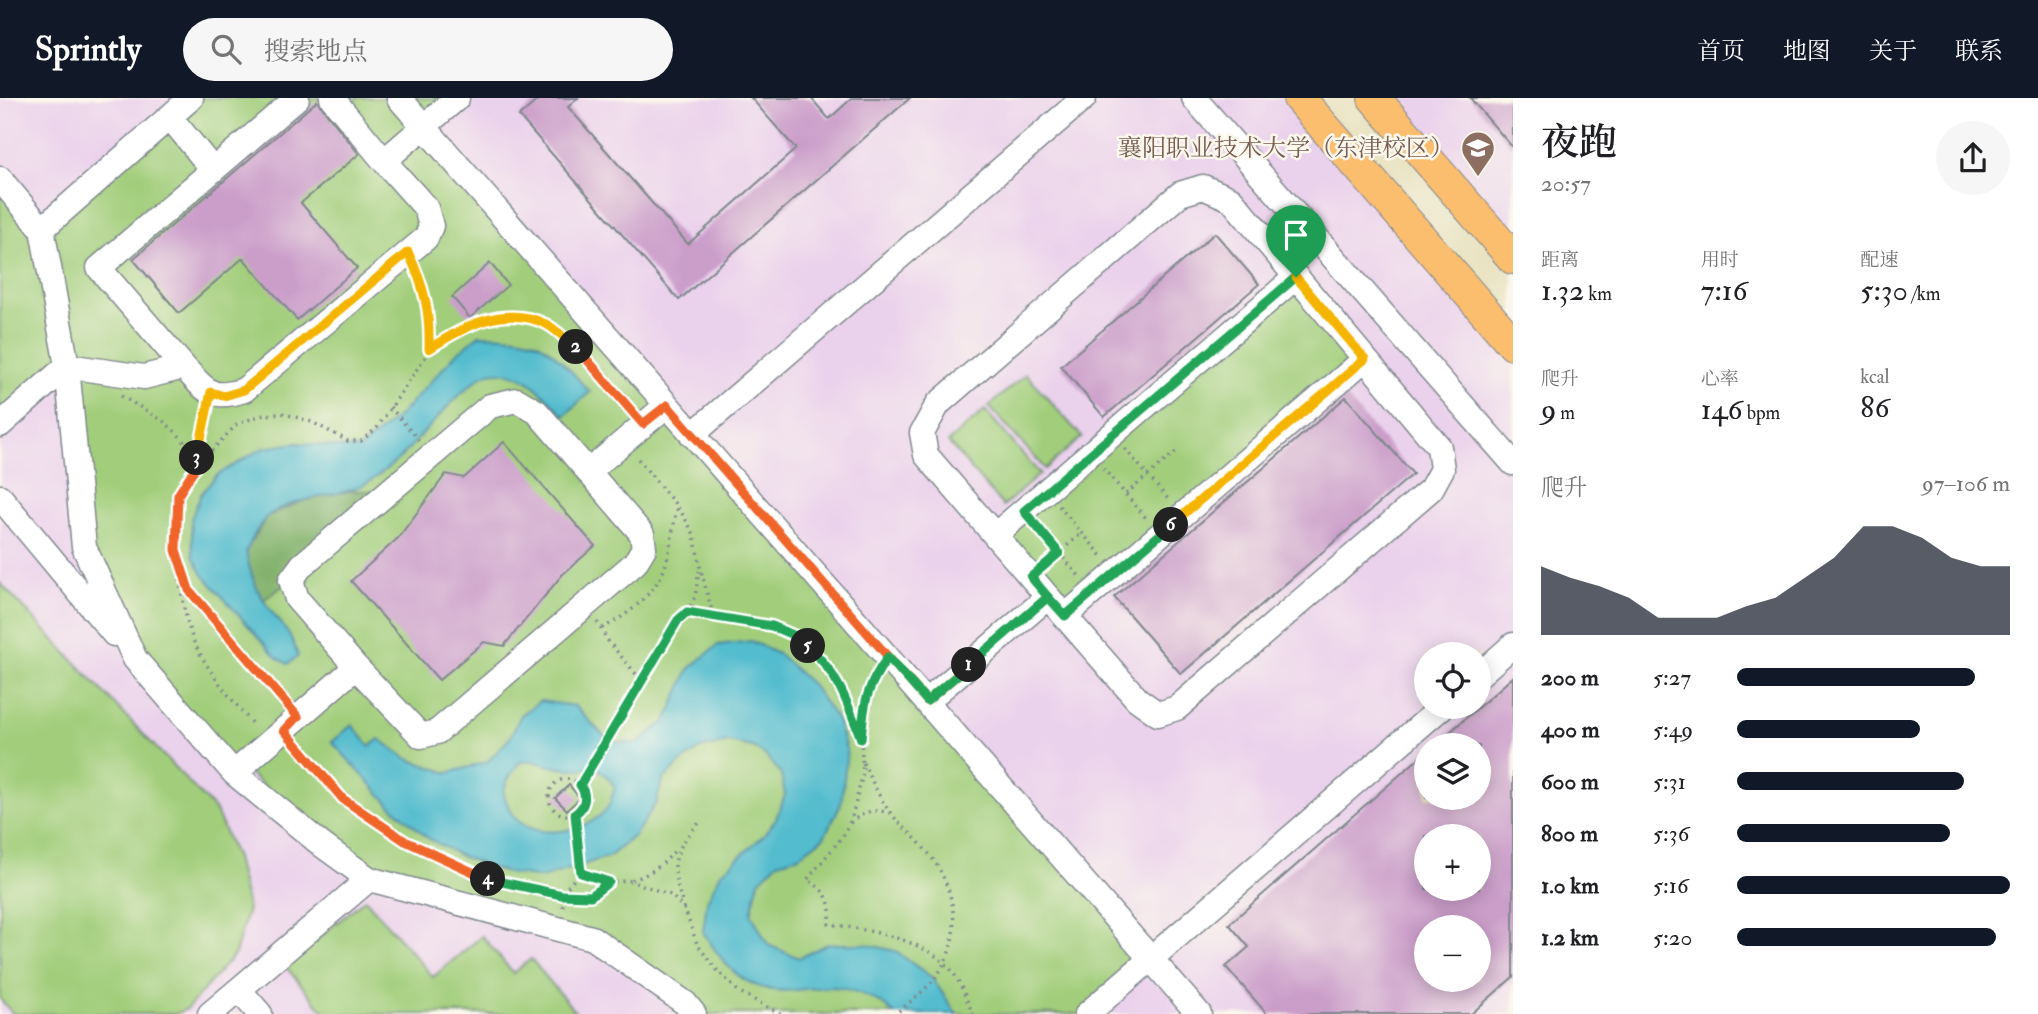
<!DOCTYPE html>
<html lang="zh">
<meta charset="utf-8">
<style>
body{margin:0;font-family:"IM FELL Double Pica","Noto Serif SC",serif;background:#f6f6f6;color:#202124;height:100vh;display:flex;flex-direction:column;font-size:26px;white-space:nowrap}
*{box-sizing:border-box;margin:0}
p{font-size:23px;color:#757577}
.icon{flex:none;width:38px;height:38px;fill:none;stroke:currentColor;stroke-width:2;stroke-linecap:round;stroke-linejoin:round}
.map{position:relative;flex:1;overflow:hidden}
.sheet{display:flex;flex-direction:column;background:#fff;width:525px}
.sheet>*{flex:none}
.buttons{position:absolute;left:1414px;top:544px;display:grid;gap:14px}
.buttons a{display:grid;place-items:center;width:77px;height:77px;border-radius:50%;background:#fff;box-shadow:0 4px 18px #0003;font-size:35px}
.pin{position:absolute;display:grid;place-items:center;width:60px;height:60px;color:#fff;margin:-72px -30px;border-radius:50% 50% 50% 0;rotate:-45deg;box-shadow:0 0 7px #0007}
.pin .icon{rotate:45deg}
.km{position:absolute;width:35px;height:35px;margin:-18px;border-radius:50%;background:#222;color:#fff;font-size:19px;line-height:35px;text-align:center}
.round{display:grid;place-items:center;flex:none;width:74px;height:74px;border-radius:37px;background:#f6f6f6}
.headline{display:flex;align-items:center;justify-content:space-between;height:119px;padding:0 28px}
h1{font-size:38px;font-weight:600;line-height:52px}
.metrics{display:grid;grid-template-columns:repeat(3,1fr);gap:10px;height:119px;padding:7px 28px}
.metrics div{display:grid;align-content:center}
.metrics b{font-size:30px;font-weight:600}
.metrics small{font-size:19px;font-weight:400}
.metrics p{font-size:19px}
.chart{height:196px;padding:14px 28px}
.chart p{display:flex;justify-content:space-between}
.chart svg{width:100%;height:126px;margin-top:7px;fill:#111827;opacity:.7}
ul{padding:0 28px;list-style:none;font-size:23px}
li{display:grid;grid-template-columns:112px 84px 1fr;align-items:center;height:52px}
li i{height:18px;border-radius:9px;background:#111827}
header{display:flex;align-items:center;gap:42px;box-sizing:border-box;height:98px;padding:0 35px;background:#111827;color:#fff}
header strong{font-size:33px}
nav{display:flex;gap:38px;margin-inline-start:auto;font-size:24px}
.search{width:490px;height:63px;background:#f6f6f6;display:flex;align-items:center;gap:18px;box-sizing:border-box;padding:0 24px;border-radius:38px;color:#757577;font-size:26px}
main{display:flex;flex:1;min-height:0}
.map>svg:first-child{display:block}
.built{fill:#ead1ec;fill-rule:evenodd}
.green{fill:#a2ce7b;stroke:#5e7e6c;stroke-width:2}
.forest{fill:#81b16b;stroke:#4e7064;stroke-width:2}
.water{fill:#52bcce;stroke:#367696;stroke-width:2;fill-rule:evenodd}
.building{fill:#cb9eca;fill-rule:evenodd}
.lines{fill:none;stroke-linecap:round;stroke-linejoin:round}
.minor-casing{stroke:#81888e;stroke-width:27}
.major-casing{stroke:#81888e;stroke-width:34}
.path{stroke:#81888e;stroke-width:3.5;stroke-dasharray:2 5;stroke-linecap:butt}
.minor{stroke:#fff;stroke-width:24}
.major{stroke:#fbbe6e;stroke-width:32}
.split-1-casing{stroke:#fff;stroke-width:14}
.split-2-casing{stroke:#fff;stroke-width:14}
.split-3-casing{stroke:#fff;stroke-width:14}
.split-4-casing{stroke:#fff;stroke-width:14}
.split-5-casing{stroke:#fff;stroke-width:14}
.split-6-casing{stroke:#fff;stroke-width:14}
.split-7-casing{stroke:#fff;stroke-width:14}
.split-1{stroke:#22a559;stroke-width:9}
.split-2{stroke:#f0652b;stroke-width:9}
.split-3{stroke:#f5b400;stroke-width:9}
.split-4{stroke:#f0652b;stroke-width:9}
.split-5{stroke:#22a559;stroke-width:9}
.split-6{stroke:#22a559;stroke-width:9}
.split-7{stroke:#f5b400;stroke-width:9}
.labels{text-anchor:middle;stroke-width:5;stroke-linejoin:round;paint-order:stroke}
.education-label{font-size:24px;fill:#785e54;stroke:#fbf7ec;text-anchor:end}
</style>
<header>
<strong>Sprintly</strong>
<div class="search"><svg class="icon" aria-label="search" viewBox="0 0 24 24"><circle cx="10" cy="10" r="6"/><path d="M15 15l6 6"/></svg>搜索地点</div>
<nav><a>首页</a><a>地图</a><a>关于</a><a>联系</a></nav>
</header>
<main>
<div class="map">
<svg width="1513" height="916" viewBox="0 0 1513 916">
<rect width="100%" height="100%" fill="#fbf7ec"/>
<filter id="ink" filterUnits="userSpaceOnUse"><feTurbulence type="fractalNoise" baseFrequency=".0143" numOctaves="2"/><feDisplacementMap in="SourceGraphic" scale="14" xChannelSelector="R" yChannelSelector="G"/><feConvolveMatrix kernelMatrix="1 2 1 2 8 2 1 2 1" color-interpolation-filters="sRGB"/></filter>
<filter id="wash" filterUnits="userSpaceOnUse"><feTurbulence type="fractalNoise" baseFrequency=".00686" numOctaves="4" result="noise"/><feDisplacementMap in="SourceGraphic" scale="28" xChannelSelector="R" yChannelSelector="G"/><feGaussianBlur stdDeviation="1.57" result="paint"/><feColorMatrix in="noise" values="0 0 0 0 0 0 0 0 0 0 0 0 0 0 0 0 0 1.4 0 .05"/><feComposite in="paint" operator="in"/></filter>
<g filter="url(#wash)">
<rect width="100%" height="100%" fill="#e7e0bd"/>
<path class="built" d="M0 0H1299L1513 246V916H0ZM1426 556H1479V609H1426ZM1426 648H1479V700H1426ZM1426 738H1479V791H1426ZM1426 830H1479V882H1426Z
M1374 0H1513V160Z"/>
<path class="green" d="M191 0H457L425 28 1152 861 1087 916H694L592 840 369 781 179 614 84 449 67 269 0 327V81L43 130Z
M1296 179 1365 261 1065 518 995 437Z
M1026 276 1082 339 1045 371 989 308Z
M985 312 1040 376 1003 408 948 344Z
M0 485 216 713 236 760 248 811 235 856 187 911 175 916H13L0 901Z
M365 801 433 879 482 838 513 875 531 861 577 916H326L285 868Z"/>
<path class="forest" d="M350 393H389L291 482 263 502 250 477 246 453 267 418 310 400Z"/>
<path class="water" d="M479 237C495 237 524 238 538 245 555 253 577 280 590 294L564 318C544 297 522 268 489 275 472 278 416 344 400 360 392 367 383 374 375 380 344 402 301 395 269 417 259 424 252 443 246 453 249 471 253 485 263 501 276 523 291 531 298 558L288 566 277 560 203 477 193 458 191 421 201 396 217 377 263 350 297 345 359 351 399 318 455 257Z
M751 543 780 557 813 588 837 622 847 654 841 706 824 739 799 758 778 764 759 783 751 815 768 847 799 860 827 846H865L895 853 931 879 957 916H894C881 901 849 889 830 889 804 890 780 898 755 887 730 877 717 855 703 834L707 803 721 775 764 737 776 721 785 697 781 676 766 658 753 649 728 644 700 651 680 665 663 682 656 705 635 737 610 758 542 780 507 775 463 759 429 741 390 707 332 644 352 627 370 648 379 641 408 661 448 675 487 664 510 640 521 617 540 603 575 608 603 637 616 644 637 645 666 623 689 571 718 547ZM532 663C544 666 558 671 571 671 598 671 596 664 615 689 613 695 611 704 608 709 588 738 519 746 508 707 506 703 503 696 504 692 506 681 514 672 520 664Z"/>
<g id="blocks">
<path class="building" d="M540 0H578L568 9 688 146 796 51 751 0H811L829 21 852 0H910L679 202 519 18Z
M1470 0H1513V50Z
M317 3 359 56 301 105 357 170 297 222 243 160 179 215 133 161Z
M1215 135 1259 186 1104 319 1061 268Z
M490 165 508 187 470 220 452 199Z
M1346 299 1413 376 1181 576 1114 499Z
M504 344 595 448 562 477 504 548 484 544 439 582 351 483 398 440 446 376 464 380Z
M1513 579V879L1471 916H1267L1226 869 1249 849 1229 826 1426 654V700H1479V648H1434ZM1426 738H1479V791H1426ZM1426 830H1479V882H1426Z
M569 687 580 700 567 712 555 700Z"/>
</g>
</g>
<g filter="url(#ink)">
<use href="#blocks" fill-opacity="0" stroke="#81888e" stroke-width="2"/>
<g class="lines">
<g class="minor-casing">
<path id="minor" d="M332 0 384 63
M399 0 1199 916
M1194 0 1513 365
M170 19 213 72
M0 81 42 131 67 268 84 449 135 561 234 675 322 747 369 781 592 840 685 905 694 916
M42 131 191 0
M184 269 99 170 297 0
M0 327 67 268 144 279 184 269C206 293 211 303 244 292L426 140 431 128 426 110 384 63 457 0
M692 337 1084 0
M588 374 667 307
M0 399 114 536
M995 437 1296 179
M1065 518 1365 261
M1479 577 1513 547
M927 603 1048 499 926 357 922 335 938 306 1180 96 1203 89 1231 101 1439 349 1442 371 1431 391 1177 610 1158 616 1137 601 1048 499
M234 675 356 569 297 501 291 482 302 467 490 308 517 302 537 314 642 436 644 450 635 465 437 634 421 638 356 569
M239 892 260 916
M210 916 369 781
M1087 916 1442 609"/>
</g>
<g class="major-casing">
<path id="major" d="M1299 0 1513 246
M1374 0 1513 160"/>
</g>
<path class="path" d="M418 175 430 219V252
M121 298C154 318 185 329 195 369
M390 309 419 342
M1125 351 1168 401
M638 361 680 412 694 436 700 469 713 517
M196 368 207 314
M1103 370 1146 420
M1126 396 1178 352
M1059 408 1102 458
M1036 428 1079 478
M177 461C181 489 184 527 198 552 213 580 234 604 254 628
M1046 466 1082 435
M687 514 695 499 699 473
M597 524 608 543 642 583
M602 530C626 519 656 495 665 469 671 450 673 428 677 409
M286 604 189 492 176 452 178 397 195 370 236 327 258 318 282 315 312 324 348 343H361L377 330 430 252 454 235 486 221 518 217 546 226 577 249 629 310
M861 639C863 619 863 593 875 576
M296 647 343 701 405 743 491 782 562 797 591 798 609 784
M863 665C872 682 880 702 892 717 904 730 918 742 929 756 957 791 964 843 935 880 924 894 908 905 895 916
M549 699a18 18 0 1 1 36 0a18 18 0 1 1-36 0Z
M580 687 678 522 687 514 772 528 800 540 826 564 842 589 861 641 863 675 852 719 843 738 807 782C826 791 833 805 829 826 867 832 930 841 954 876 962 888 967 903 973 916
M850 725C864 714 872 710 890 715
M581 775 609 784 630 783 671 797 685 812 697 846 717 872 738 893 780 916
M632 782C650 776 665 766 676 751
M563 809C562 793 569 786 581 775L574 716
M684 810C671 769 669 757 700 724"/>
<use href="#minor" class="minor"/>
<use href="#major" class="major"/>
</g>
</g>
<g class="lines" filter="url(#ink)">
<g class="split-1-casing">
<path id="split-1" d="M969 567 1048 499 1031 479 1059 455 1024 413 1296 179"/>
</g>
<g class="split-2-casing">
<path id="split-2" d="M576 249 643 326 667 307 927 603 969 567"/>
</g>
<g class="split-3-casing">
<path id="split-3" d="M197 360 211 294 224 298 244 292 408 154C425 190 430 213 429 251 464 228 504 206 546 226 556 231 566 242 576 249"/>
</g>
<g class="split-4-casing">
<path id="split-4" d="M197 360 195 370 178 397 176 452 189 492 298 619 284 632 343 701 405 743 488 781"/>
</g>
<g class="split-5-casing">
<path id="split-5" d="M488 781 562 797 591 798 609 784 581 775 575 716C585 709 588 698 580 687L678 522 687 514 772 528 800 540 808 548"/>
</g>
<g class="split-6-casing">
<path id="split-6" d="M808 548C838 576 847 603 861 641 864 605 866 589 888 559L927 603 1048 499 1065 518 1171 427"/>
</g>
<g class="split-7-casing">
<path id="split-7" d="M1171 427 1365 261 1296 179"/>
</g>
<use href="#split-1" class="split-1"/>
<use href="#split-2" class="split-2"/>
<use href="#split-3" class="split-3"/>
<use href="#split-4" class="split-4"/>
<use href="#split-5" class="split-5"/>
<use href="#split-6" class="split-6"/>
<use href="#split-7" class="split-7"/>
</g>
<defs>
<g id="university-pin" transform="scale(1.75)"><path d="M0 17L-7.5 6A9.5 9.5 0 1 1 7.5 6Z" fill="#8d6e63" stroke="#fbf7ec"/><path d="M0-5L7-2L0 1L-7-2ZM-4 1L0 2.5L4 1V4Q0 6-4 4Z" fill="#fff"/></g>
</defs>
<g fill-rule="evenodd">
<use href="#university-pin" x="1478" y="50"/>
</g>
<g class="labels">
<g class="education-label">
<text x="1454" y="58">襄阳职业技术大学（东津校区）</text>
</g>
</g>
</svg>
<div class="buttons">
<a><svg class="icon" aria-label="locate" viewBox="0 0 24 24"><circle cx="12" cy="12" r="6"/><path d="M12 2v4M12 18v4M2 12h4M18 12h4"/></svg></a>
<a><svg class="icon" aria-label="layers" viewBox="0 0 24 24"><path d="M12 4l9 5-9 5-9-5zM3 14l9 5 9-5"/></svg></a>
<a>+</a>
<a>−</a>
</div>
<div class="pin" style="left:1296px;top:179px;background:#1e9e55"><svg class="icon" aria-label="arrive" viewBox="0 0 24 24"><path d="M6 21V4h12l-3 4 3 4H6"/></svg></div>
<b class="km" style="left:969px;top:567px">1</b>
<b class="km" style="left:576px;top:249px">2</b>
<b class="km" style="left:197px;top:360px">3</b>
<b class="km" style="left:488px;top:781px">4</b>
<b class="km" style="left:808px;top:548px">5</b>
<b class="km" style="left:1171px;top:427px">6</b>
</div>
<section class="sheet">
<div class="headline"><div><h1>夜跑</h1><p>20:57</p></div><a class="round"><svg class="icon" aria-label="share" viewBox="0 0 24 24"><path d="M12 15V3M7 8l5-5 5 5M5 13v7h14v-7"/></svg></a></div>
<div class="metrics">
<div><p>距离</p><b>1.32<small> km</small></b></div>
<div><p>用时</p><b>7:16</b></div>
<div><p>配速</p><b>5:30<small> /km</small></b></div>
</div>
<div class="metrics">
<div><p>爬升</p><b>9<small> m</small></b></div>
<div><p>心率</p><b>146<small> bpm</small></b></div>
<div><p>kcal</p><b>86</b></div>
</div>
<div class="chart"><p><span>爬升</span>97–106 m</p>
<svg viewBox="0 0 160 44" preserveAspectRatio="none"><path d="M0 44V20L10 24L20 27L30 31L40 38L50 38L60 38L70 34L80 31L90 24L100 17L110 6L120 6L130 10L140 17L150 20L160 20V44z"/></svg>
</div>
<ul>
<li><b>200 m</b>5:27<i style="width:87%"></i></li>
<li><b>400 m</b>5:49<i style="width:67%"></i></li>
<li><b>600 m</b>5:31<i style="width:83%"></i></li>
<li><b>800 m</b>5:36<i style="width:78%"></i></li>
<li><b>1.0 km</b>5:16<i style="width:100%"></i></li>
<li><b>1.2 km</b>5:20<i style="width:95%"></i></li>
</ul>
</section>
</main>
